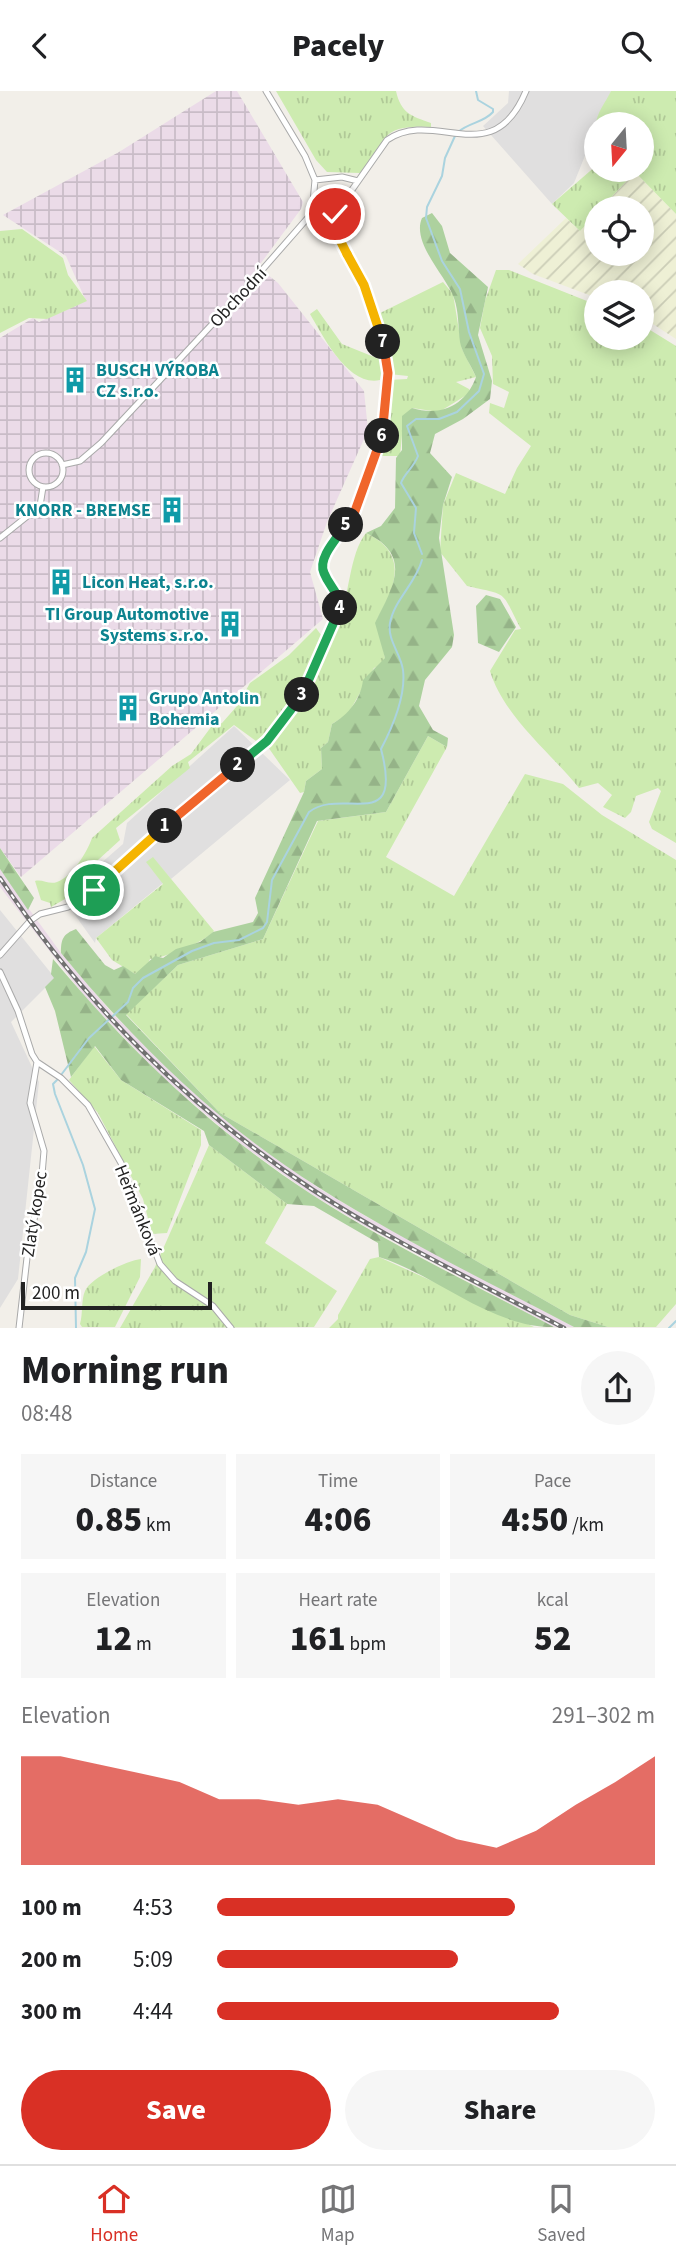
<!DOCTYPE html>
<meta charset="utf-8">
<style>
body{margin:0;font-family:"Source Sans 3",sans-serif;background:#f6f6f6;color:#202124;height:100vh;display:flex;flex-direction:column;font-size:26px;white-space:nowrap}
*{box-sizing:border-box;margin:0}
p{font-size:23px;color:#757577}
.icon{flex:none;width:38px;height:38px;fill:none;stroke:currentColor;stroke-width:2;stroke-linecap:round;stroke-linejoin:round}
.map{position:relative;height:1237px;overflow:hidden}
.details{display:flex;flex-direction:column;background:#fff;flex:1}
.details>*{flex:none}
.needle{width:46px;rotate:198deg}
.controls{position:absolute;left:584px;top:21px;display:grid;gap:14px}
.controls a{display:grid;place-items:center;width:70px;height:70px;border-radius:50%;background:#fff;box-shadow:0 4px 18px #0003;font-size:35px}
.scale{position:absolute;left:21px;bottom:18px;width:191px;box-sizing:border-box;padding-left:7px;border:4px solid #222;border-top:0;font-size:19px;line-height:24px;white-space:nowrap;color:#222;-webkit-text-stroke:5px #fff;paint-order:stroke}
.pin{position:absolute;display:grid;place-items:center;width:60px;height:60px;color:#fff;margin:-30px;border:4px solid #fff;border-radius:50%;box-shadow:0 2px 7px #0007}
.km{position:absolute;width:35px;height:35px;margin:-18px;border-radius:50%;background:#222;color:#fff;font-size:19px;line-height:35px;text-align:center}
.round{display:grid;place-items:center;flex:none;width:74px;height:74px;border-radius:37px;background:#f6f6f6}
.summary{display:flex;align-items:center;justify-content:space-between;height:119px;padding:0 21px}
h1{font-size:38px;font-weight:800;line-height:52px}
.metrics{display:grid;grid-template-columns:repeat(3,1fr);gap:10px;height:119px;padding:7px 21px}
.metrics div{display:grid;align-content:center;border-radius:0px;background:#f6f6f6;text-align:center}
.metrics b{font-size:35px;font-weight:800}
.metrics small{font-size:19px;font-weight:400}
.metrics p{font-size:19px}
.chart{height:196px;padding:14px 21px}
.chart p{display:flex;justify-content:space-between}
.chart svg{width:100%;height:126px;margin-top:7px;fill:#d93025;opacity:.7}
.primary-button{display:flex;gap:14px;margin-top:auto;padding:14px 21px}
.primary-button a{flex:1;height:80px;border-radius:42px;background:#d93025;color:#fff;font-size:28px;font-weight:800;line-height:80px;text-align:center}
.primary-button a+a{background:#f6f6f6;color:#202124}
ul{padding:0 21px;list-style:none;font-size:23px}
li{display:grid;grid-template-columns:112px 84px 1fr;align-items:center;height:52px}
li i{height:18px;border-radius:9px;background:#d93025}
header{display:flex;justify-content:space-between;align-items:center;height:91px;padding:0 21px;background:#fff;font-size:32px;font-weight:800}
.menu{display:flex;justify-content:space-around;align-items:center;height:98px;border-top:2px solid #e0e0e0;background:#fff;font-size:19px;color:#757577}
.menu a{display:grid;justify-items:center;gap:4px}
.menu .on{color:#d93025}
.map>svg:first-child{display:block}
.residential{fill:#e0dfdf}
.industrial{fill:url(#industrial-grid)}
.railway{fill:#ebdbe8}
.farmland{fill:url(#farmland-furrows)}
.grass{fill:url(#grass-tufts)}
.forest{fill:url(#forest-firs)}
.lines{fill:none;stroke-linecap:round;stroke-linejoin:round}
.stream{stroke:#aad3df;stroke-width:2}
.street-casing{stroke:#a9a9a9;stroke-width:7}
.street{stroke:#fff;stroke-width:5}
.rail-casing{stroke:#707070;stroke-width:4.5}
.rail{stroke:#fff;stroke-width:2;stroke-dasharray:5;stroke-linecap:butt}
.split-1-casing{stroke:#fff;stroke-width:14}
.split-2-casing{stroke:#fff;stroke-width:14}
.split-3-casing{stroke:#fff;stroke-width:14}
.split-4-casing{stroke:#fff;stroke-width:14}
.split-5-casing{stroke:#fff;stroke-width:14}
.split-6-casing{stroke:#fff;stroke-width:14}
.split-7-casing{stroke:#fff;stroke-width:14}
.split-8-casing{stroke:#fff;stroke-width:14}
.split-9-casing{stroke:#fff;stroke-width:14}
.split-1{stroke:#f5b400;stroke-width:9}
.split-2{stroke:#f0652b;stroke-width:9}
.split-3{stroke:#22a559;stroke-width:9}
.split-4{stroke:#22a559;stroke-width:9}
.split-5{stroke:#22a559;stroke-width:9}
.split-6{stroke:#f0652b;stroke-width:9}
.split-7{stroke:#f0652b;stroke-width:9}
.split-8{stroke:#f5b400;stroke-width:9}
.split-9{stroke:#f5b400;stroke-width:9}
.labels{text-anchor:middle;stroke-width:5;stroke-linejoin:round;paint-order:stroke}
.street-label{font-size:18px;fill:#222;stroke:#fff}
.culture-label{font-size:18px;font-weight:bold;fill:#0d838f;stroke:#fff;text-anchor:start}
</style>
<header><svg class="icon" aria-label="back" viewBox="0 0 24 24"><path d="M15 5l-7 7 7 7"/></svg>Pacely<svg class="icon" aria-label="search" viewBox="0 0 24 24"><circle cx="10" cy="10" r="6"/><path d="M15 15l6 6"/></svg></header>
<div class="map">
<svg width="676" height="1237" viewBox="0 0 676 1237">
<defs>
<pattern id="industrial-grid" width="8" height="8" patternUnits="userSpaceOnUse" patternTransform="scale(1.75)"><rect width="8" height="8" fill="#ebdbe8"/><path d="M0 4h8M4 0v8" fill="none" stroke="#c9bcc7"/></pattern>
<pattern id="farmland-furrows" width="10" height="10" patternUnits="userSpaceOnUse" patternTransform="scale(1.75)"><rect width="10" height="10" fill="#eef0d5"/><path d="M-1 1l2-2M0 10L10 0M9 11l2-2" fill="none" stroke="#ccceb7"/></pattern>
<pattern id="grass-tufts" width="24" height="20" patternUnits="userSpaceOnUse" patternTransform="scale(1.75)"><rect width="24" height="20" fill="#cdebb0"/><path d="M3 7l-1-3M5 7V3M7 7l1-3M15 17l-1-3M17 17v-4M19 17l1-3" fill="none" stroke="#b0c997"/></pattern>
<pattern id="forest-firs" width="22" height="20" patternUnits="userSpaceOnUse" patternTransform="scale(1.75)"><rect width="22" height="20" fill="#add19e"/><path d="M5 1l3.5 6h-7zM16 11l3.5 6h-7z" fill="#95b388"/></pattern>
</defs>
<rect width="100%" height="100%" fill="#f2efe9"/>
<path class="residential" d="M509 0H611L574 92 552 113 483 35 508 12Z
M234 635 290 689 171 788 153 767 147 771 163 792 96 847 95 852 65 810 86 796 92 780 123 753 127 732Z
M0 819 55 887 11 931 39 991 18 1188 0 1217Z"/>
<path class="industrial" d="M216 0H237L303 111 301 118 258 176 278 192 364 300 368 339 327 431 310 481 323 528 21 786 0 757V247L33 227 39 231 86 210 66 165 3 124 119 61Z"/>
<path class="railway" d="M0 778 61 862 112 922 188 996 244 1044 317 1096 367 1126 574 1236H554L363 1134 311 1103 238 1051 159 983 85 906 0 796Z"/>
<path class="farmland" d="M635 81 676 123V248L642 226V201H597V207L533 183 518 173 566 127 580 140 597 122V163H642V117H601Z"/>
<path class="grass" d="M276 0H396C401 22 411 25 431 32V36C371 33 392 54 360 82L327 81 316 69Z
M611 0H676V123L635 81 601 117H597V122L580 140 552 113 597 74V79H642V33H597V44C592 26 604 15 611 0Z
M22 138 63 167 68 184 87 210 47 228 29 227 0 242V140Z
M496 179H509L597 214V247H642V234L676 255V752L652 738 649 731 661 700 658 697 636 705 631 721 625 727 603 716 612 704 598 692 579 697C550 661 504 626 490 580L515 539 521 538C500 499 511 505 467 495L440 461 443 414 456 382 505 403 517 377 531 355 489 322 490 312 504 317 509 301 493 293 492 265 480 237 485 210Z
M443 191 453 203 462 258 476 286 456 291 469 298 470 302 439 321 412 317 402 344 400 365H378L389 289 407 288 408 285 389 283V264L378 223Z
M317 218 342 253 384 270 380 289C348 296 323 245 310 223Z
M366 442C409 462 396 496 377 528L385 567 381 574 374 577 348 623 332 633 328 651 321 657 322 678 306 690 304 701 300 702 268 656C296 618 320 579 338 534 349 508 349 463 366 442Z
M316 537 324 548C307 589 292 623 256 650L234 634 188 671 190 677 116 737 120 749 98 769 86 796 51 816 50 812 41 809 35 790C43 788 49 794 57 791 73 785 87 761 92 747L172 675 191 663 211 636 222 632 237 615 250 592 289 564Z
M428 645 447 656 386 766 454 805 525 683 563 693 602 724 676 769V1213L656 1236H608L570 1224 220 1022 126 923 178 874 263 848 318 730 386 721Z
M153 766 214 840C205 851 164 867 150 868L147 875 135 883 112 869 96 847 163 793 146 771Z
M94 955 121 989 201 1039V1054L167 1142 152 1143 143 1108 98 1022 69 989Z
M209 1054 287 1113 265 1152 337 1200 314 1236 120 1237 155 1176Z
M379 1166 534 1236 329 1237 338 1228V1224L370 1168Z
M141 1168 140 1186 115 1236H82L80 1233C83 1223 81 1209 85 1200 91 1186 129 1169 141 1168Z"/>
<path class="forest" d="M432 122 442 135 450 162 488 196 478 244 492 290 490 308 463 328 435 343 430 362 452 386 443 414 439 447 454 544 452 556 425 589 419 615 433 639 448 647 447 656 428 645 386 721 317 730 263 848 178 874 126 924 220 1022 570 1224 608 1236H574C488 1191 400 1148 318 1096 219 1034 135 952 61 862 61 848 63 843 76 838L105 874 114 879 123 875 135 883 155 865 163 867 176 858 200 851 213 841 253 831 258 822 255 807 304 701 306 690 322 678 321 657 328 651 332 633C348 624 361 608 363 589L385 567 375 532C391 499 415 465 366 442L381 435 395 417 396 367 402 359V325L412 317C441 326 466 314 476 286 471 274 462 262 460 251 458 236 459 221 454 207 447 186 411 152 422 127Z
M486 504 500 508 516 536 499 561 478 552 476 515Z
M0 757 34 807 28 819 0 778Z
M53 868C128 958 212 1039 311 1103 388 1153 473 1193 554 1236 491 1237 437 1184 379 1166L378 1152 314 1115 287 1113 209 1054 204 1040 121 989 95 955 71 986 55 920 45 896 54 887 51 883Z"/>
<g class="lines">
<path class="stream" d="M458 41C470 31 483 32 493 21V18L478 9 476 0
M422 463 414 442 416 417 401 392C404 383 414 376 418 365L407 335 416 328H439L457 321 479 300 484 283 469 241 460 198 442 170 426 127 427 116 442 85 445 67 455 45
M61 984 89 947 128 911 133 897 143 887 192 860 214 852 239 849 263 837 267 831 272 789 309 721C342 695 404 745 381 658 392 637 406 604 403 579 401 563 387 549 390 532 394 509 416 492 422 469
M57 989 53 993 55 1003 83 1074 95 1118 86 1161 75 1187 76 1237
M669 1237 676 1230"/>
<g class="street-casing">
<path id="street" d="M315 89 342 86 358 90
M29 379a17 17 0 1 1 34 0a17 17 0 1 1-34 0Z
M62 374 80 370 101 352 248 195 312 122 315 89 305 65 266 0
M0 447 40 415 43 396
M0 864 30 830 40 823 68 816 94 799 161 738 267 650 299 612 340 517 338 502 323 481V469L355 420 382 344 388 282 382 244 364 194 336 141 335 123 387 49C436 16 492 82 526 0
M0 881 18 920 32 963 37 971 61 987 88 1014 121 1072 160 1173 175 1190 213 1215 231 1237
M19 1237 28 1158 41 1095 44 1060 30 1012 37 971"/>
</g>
<use href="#street" class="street"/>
<g class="rail-casing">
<path id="rail" d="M0 787C82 910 189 1017 313 1099 392 1151 480 1192 564 1237"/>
</g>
<use href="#rail" class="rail"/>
</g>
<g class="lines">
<g class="split-1-casing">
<path id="split-1" d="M94 799 165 735"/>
</g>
<g class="split-2-casing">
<path id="split-2" d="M165 735 238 674"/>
</g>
<g class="split-3-casing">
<path id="split-3" d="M238 674 267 650 302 604"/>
</g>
<g class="split-4-casing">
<path id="split-4" d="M302 604 340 517"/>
</g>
<g class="split-5-casing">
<path id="split-5" d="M340 517C338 499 330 497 324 482 317 467 338 446 346 434"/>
</g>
<g class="split-6-casing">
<path id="split-6" d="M346 434 355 420 382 345"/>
</g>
<g class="split-7-casing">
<path id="split-7" d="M382 345 388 282 383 251"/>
</g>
<g class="split-8-casing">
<path id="split-8" d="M347 163 364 194 383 251"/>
</g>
<g class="split-9-casing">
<path id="split-9" d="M335 123 336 141 347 163"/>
</g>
<use href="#split-1" class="split-1"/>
<use href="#split-2" class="split-2"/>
<use href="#split-3" class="split-3"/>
<use href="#split-4" class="split-4"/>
<use href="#split-5" class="split-5"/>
<use href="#split-6" class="split-6"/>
<use href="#split-7" class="split-7"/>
<use href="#split-8" class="split-8"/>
<use href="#split-9" class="split-9"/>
</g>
<defs>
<g id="building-bare" transform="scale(2.1)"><path d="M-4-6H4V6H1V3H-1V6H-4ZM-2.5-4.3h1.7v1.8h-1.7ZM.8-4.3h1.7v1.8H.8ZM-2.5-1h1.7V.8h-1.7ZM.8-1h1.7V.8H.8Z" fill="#0f9aa8" stroke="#fff" stroke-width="2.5" paint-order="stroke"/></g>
</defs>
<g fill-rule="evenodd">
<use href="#building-bare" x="75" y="289"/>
<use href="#building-bare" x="172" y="419"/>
<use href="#building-bare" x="61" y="491"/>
<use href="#building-bare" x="230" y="533"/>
<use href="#building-bare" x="128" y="617"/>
</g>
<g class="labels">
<g class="street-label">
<text transform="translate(238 206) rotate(-47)" y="6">Obchodní</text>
<text transform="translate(138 1119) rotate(68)" y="6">Heřmánková</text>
<text transform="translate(34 1123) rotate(-81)" y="6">Zlatý kopec</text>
</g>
<g class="culture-label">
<text x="96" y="285">BUSCH VÝROBA<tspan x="96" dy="21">CZ s.r.o.</tspan></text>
<text x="151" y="425" text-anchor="end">KNORR - BREMSE</text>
<text x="82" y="497">Licon Heat, s.r.o.</text>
<text x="209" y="529" text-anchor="end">TI Group Automotive<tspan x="209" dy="21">Systems s.r.o.</tspan></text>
<text x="149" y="613">Grupo Antolin<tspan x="149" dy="21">Bohemia</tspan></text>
</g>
</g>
</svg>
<div class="controls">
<a><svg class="needle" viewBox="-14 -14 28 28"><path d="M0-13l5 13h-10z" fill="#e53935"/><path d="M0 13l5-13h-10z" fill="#757577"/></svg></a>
<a><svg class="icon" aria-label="locate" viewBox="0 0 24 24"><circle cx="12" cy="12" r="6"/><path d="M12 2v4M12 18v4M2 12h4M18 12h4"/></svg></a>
<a><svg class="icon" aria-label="layers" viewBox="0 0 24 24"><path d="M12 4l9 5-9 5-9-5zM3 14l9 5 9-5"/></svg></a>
</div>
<div class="scale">200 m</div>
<div class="pin" style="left:94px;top:799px;background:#1e9e55"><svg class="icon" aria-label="arrive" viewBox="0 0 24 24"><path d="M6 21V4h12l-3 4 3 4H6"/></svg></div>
<div class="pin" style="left:335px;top:123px;background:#d93025"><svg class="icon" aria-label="check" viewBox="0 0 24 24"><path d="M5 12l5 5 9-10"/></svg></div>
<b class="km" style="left:165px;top:735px">1</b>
<b class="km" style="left:238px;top:674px">2</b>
<b class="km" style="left:302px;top:604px">3</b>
<b class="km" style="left:340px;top:517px">4</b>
<b class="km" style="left:346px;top:434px">5</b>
<b class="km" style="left:382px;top:345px">6</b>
<b class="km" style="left:383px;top:251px">7</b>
</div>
<section class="details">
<div class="summary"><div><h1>Morning run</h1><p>08:48</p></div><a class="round"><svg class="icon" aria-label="share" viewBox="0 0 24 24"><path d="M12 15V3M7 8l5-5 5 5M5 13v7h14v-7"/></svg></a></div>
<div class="metrics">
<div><p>Distance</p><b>0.85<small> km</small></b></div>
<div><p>Time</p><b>4:06</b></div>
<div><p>Pace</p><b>4:50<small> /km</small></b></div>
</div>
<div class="metrics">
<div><p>Elevation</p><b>12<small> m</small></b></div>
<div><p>Heart rate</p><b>161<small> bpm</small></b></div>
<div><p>kcal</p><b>52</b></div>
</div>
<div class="chart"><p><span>Elevation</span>291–302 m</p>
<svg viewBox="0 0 160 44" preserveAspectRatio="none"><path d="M0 44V6L10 6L20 9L30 12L40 15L50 21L60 21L70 23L80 21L90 23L100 29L110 35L120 38L130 32L140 23L150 15L160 6V44z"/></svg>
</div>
<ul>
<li><b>100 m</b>4:53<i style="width:68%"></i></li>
<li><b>200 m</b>5:09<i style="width:55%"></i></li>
<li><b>300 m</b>4:44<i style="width:78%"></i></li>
</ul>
<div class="primary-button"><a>Save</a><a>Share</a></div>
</section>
<nav class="menu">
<a class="on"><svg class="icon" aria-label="home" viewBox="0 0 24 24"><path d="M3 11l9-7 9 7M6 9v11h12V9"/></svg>Home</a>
<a><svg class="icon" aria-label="map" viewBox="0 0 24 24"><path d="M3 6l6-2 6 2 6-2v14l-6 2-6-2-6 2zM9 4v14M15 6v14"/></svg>Map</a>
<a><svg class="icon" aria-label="saved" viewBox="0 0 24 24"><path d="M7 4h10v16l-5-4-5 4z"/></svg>Saved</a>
</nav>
